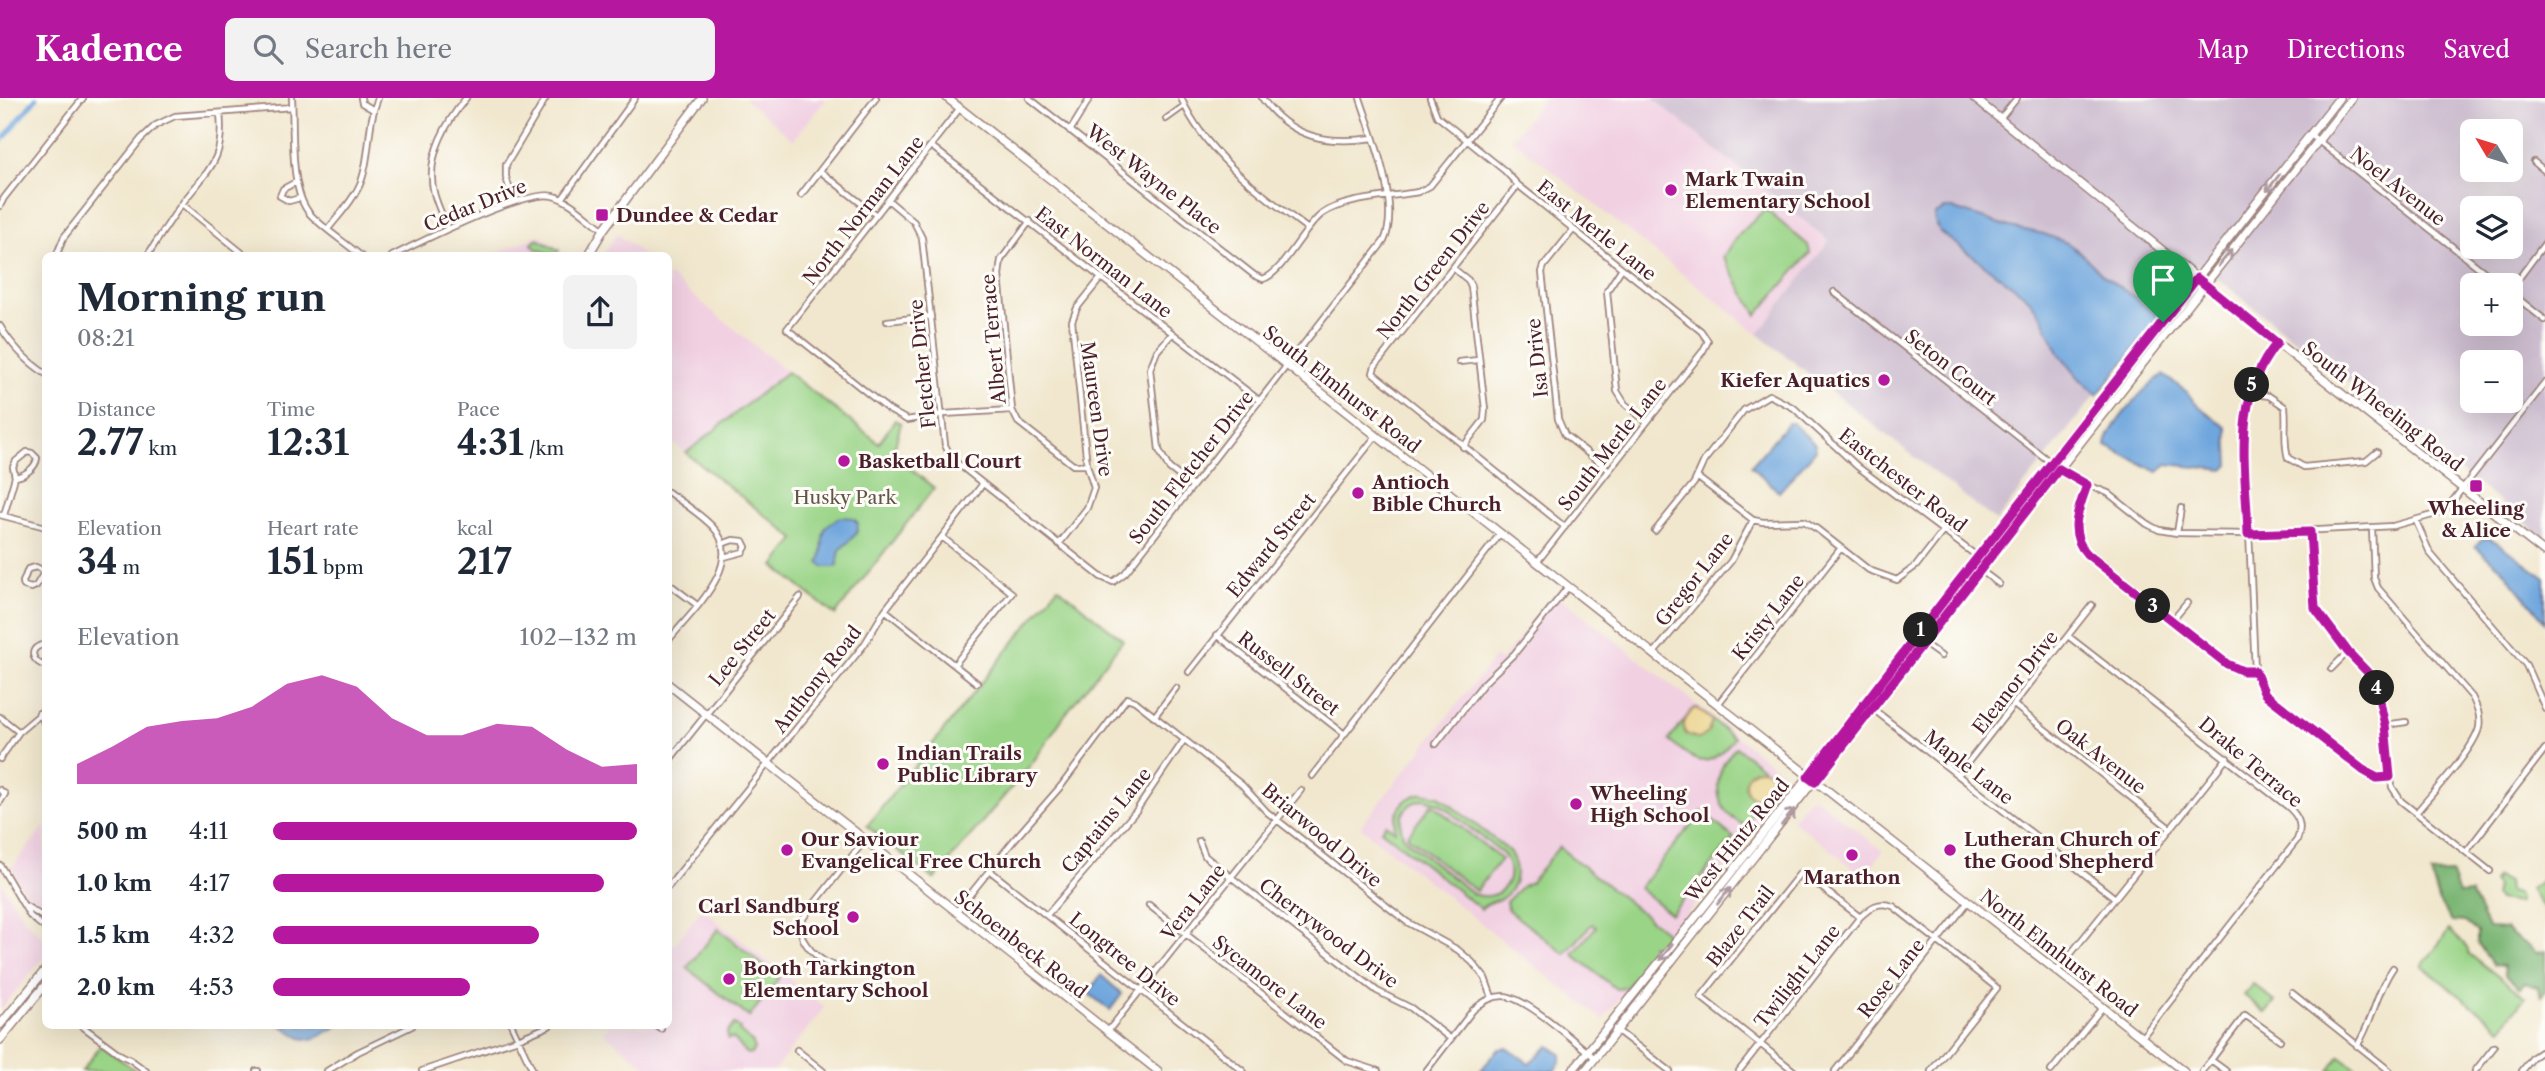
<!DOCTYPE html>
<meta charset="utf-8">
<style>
body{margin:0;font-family:"Libre Caslon Text",serif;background:#f2f2f3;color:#1f2937;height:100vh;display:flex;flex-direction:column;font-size:26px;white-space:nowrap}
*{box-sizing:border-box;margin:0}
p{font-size:23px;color:#747a83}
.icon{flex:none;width:38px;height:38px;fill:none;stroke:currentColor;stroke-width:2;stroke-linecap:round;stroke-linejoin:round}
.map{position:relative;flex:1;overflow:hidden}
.details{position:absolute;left:42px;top:154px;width:630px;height:777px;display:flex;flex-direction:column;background:#fff;border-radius:10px;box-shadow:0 7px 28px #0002}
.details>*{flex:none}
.needle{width:46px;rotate:308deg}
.controls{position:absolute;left:2460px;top:21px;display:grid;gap:14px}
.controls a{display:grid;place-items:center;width:63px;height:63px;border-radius:10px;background:#fff;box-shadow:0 7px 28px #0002;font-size:35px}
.pin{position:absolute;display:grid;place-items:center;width:60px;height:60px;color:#fff;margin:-72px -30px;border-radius:50% 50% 50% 0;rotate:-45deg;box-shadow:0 0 7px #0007}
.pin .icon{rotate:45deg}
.km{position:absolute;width:35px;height:35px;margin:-18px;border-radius:50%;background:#222;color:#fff;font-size:19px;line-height:35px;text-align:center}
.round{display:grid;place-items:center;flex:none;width:74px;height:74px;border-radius:10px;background:#f2f2f3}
.headline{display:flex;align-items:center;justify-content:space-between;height:119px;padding:0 35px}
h1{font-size:38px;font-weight:700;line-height:52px}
.figures{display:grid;grid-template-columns:repeat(3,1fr);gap:10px;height:119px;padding:7px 35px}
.figures div{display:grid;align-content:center}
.figures b{font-size:35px;font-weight:700}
.figures small{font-size:19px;font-weight:400}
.figures p{font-size:19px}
.chart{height:196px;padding:14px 35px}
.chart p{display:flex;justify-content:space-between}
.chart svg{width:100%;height:126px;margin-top:7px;fill:#b5179e;opacity:.7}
ul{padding:0 35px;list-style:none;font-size:23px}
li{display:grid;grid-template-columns:112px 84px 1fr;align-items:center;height:52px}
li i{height:18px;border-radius:9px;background:#b5179e}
header{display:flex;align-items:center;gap:42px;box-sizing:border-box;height:98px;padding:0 35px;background:#b5179e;color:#fff}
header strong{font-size:33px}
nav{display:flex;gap:38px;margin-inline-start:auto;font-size:24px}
.search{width:490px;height:63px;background:#f2f2f3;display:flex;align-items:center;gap:18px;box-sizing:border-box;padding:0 24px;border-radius:10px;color:#747a83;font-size:26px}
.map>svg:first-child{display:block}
.built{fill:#f1d0e2}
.industrial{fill:#cebed0;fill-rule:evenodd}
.green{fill:#9ad487;stroke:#727a59;stroke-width:2;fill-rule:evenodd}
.forest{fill:#7bb674;stroke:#626a50;stroke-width:2}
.sand{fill:#eeda9e;stroke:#9c7c64;stroke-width:2}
.water{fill:#6ea6dd;stroke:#5c6284;stroke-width:2}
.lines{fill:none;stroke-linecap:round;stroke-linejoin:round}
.stream{stroke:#6ea6dd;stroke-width:2}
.canal{stroke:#6ea6dd;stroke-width:5}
.minor-casing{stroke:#9e837c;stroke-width:8}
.secondary-casing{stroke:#9e837c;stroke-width:10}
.primary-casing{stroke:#9e837c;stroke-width:10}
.minor{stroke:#fff;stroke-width:4.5}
.secondary{stroke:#fff;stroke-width:7}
.primary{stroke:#fff;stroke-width:7}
.oneway{stroke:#ae9aa0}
.route-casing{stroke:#fff;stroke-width:14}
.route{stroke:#b5179e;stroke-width:9}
.poi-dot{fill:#b5179e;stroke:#fdfcf7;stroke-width:2.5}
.labels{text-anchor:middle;stroke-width:6;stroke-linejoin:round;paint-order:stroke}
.street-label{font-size:19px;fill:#4a1f2b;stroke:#fdfcf7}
.poi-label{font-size:19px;font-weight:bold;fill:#4a1f2b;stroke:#fdfcf7;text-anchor:start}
.park-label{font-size:19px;fill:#625547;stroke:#fdfcf7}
</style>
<header>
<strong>Kadence</strong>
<div class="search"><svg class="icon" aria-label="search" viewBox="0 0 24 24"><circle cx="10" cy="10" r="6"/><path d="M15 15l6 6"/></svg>Search here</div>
<nav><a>Map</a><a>Directions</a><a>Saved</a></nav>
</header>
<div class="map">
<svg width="2545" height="973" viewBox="0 0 2545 973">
<rect width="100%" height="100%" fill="#fdfcf7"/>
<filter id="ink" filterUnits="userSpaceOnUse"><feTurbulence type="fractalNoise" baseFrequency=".0143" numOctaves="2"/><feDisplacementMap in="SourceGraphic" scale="14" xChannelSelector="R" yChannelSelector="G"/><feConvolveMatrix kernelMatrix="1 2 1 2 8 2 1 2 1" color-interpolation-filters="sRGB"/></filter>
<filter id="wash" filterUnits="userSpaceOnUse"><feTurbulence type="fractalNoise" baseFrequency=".00686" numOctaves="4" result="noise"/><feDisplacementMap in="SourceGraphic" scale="28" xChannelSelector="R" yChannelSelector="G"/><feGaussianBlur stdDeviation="1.57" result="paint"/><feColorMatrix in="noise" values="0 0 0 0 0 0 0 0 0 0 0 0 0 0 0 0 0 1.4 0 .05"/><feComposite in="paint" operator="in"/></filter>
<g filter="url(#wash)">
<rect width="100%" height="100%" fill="#f1e7ce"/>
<path class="built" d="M744 0H827L793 42Z
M1544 0H1652L1829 143 1758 236 1512 41Z
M617 136 644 157H603Z
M539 137 568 158H490Z
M668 177 787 274 686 355 669 341Z
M1555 495 1793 683 1603 922 1360 729 1495 559 1501 563Z
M1814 699 1883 753 1864 778 1792 722 1809 700Z
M45 728V813L34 804 20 788 12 769Z
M1 785 23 820 45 842 46 857 0 912Z
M702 811 825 909 774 973H652L604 935 609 928H668L669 853Z"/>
<path class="industrial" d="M1652 0H2545V440L2199 166 1996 423 1758 236 1829 143ZM2473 33H2511V72H2473ZM2473 110H2511V149H2473ZM2473 187H2511V226H2473ZM2473 264H2511V303H2473Z"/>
<path class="green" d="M1765 111 1808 147 1810 155 1757 217 1723 159 1739 137Z
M537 141 559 152 555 157 536 151 532 146Z
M787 274 879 345 895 322 901 325 893 356 934 390 835 517 774 468 795 441 686 355Z
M1058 489 1123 542 1064 618 1033 664 934 781 867 728Z
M1697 610 1734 640C1707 674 1698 666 1669 642L1693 611Z
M1736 649 1774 679 1776 685 1744 727C1710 711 1712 674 1736 649Z
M1422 695 1439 698 1509 753C1519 768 1519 789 1502 800 1494 805 1487 803 1481 811L1381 732 1386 726 1395 733C1393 714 1403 699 1422 695ZM1424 701 1440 706 1504 757C1520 781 1499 806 1473 796L1405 741C1395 723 1403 705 1424 701Z
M1432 706 1501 761 1476 793 1407 738Z
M1702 714 1734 740 1671 816 1639 790Z
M1559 749 1667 835 1665 837 1667 839 1626 890 1616 891 1573 856 1596 829 1592 826 1565 856 1508 812 1506 804 1522 788 1531 784Z
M2496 779 2508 784 2509 794 2517 796 2519 801 2517 805 2499 802 2494 798 2496 789 2493 783Z
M2545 780V812L2530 791Z
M718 831 779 880 749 919 687 870Z
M2449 832 2467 849 2469 856 2525 899 2501 930 2422 868Z
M2253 886 2275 904 2266 915 2244 897Z
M734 926 740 931 739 933 753 945 754 951 751 956H747L733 940 728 941 727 935Z
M101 947 136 973H82Z
M2340 958 2359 972 2358 973H2329Z"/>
<path class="forest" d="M2451 775 2459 796 2471 795 2488 830 2506 831C2515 841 2526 845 2536 855L2545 853V893L2541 898 2538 889 2525 885 2520 890 2505 877 2504 868 2493 867 2477 844V834L2465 824 2452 823 2440 806 2431 776Z"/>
<path class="sand" d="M1697 610 1712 622 1708 635 1699 641 1686 636C1680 626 1687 619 1693 611Z
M1745 686a15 15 0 1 1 30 0a15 15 0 1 1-30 0Z"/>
<path class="water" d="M1945 111H1954L2010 129 2044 136 2067 145 2080 154 2102 176 2161 219 2097 297 2079 280 2059 255 2042 219 2026 198 1940 134 1934 120 1935 116Z
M2163 277 2187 294 2195 305 2227 330 2229 367 2224 372 2167 366 2158 374 2106 348C2106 331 2147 286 2163 277Z
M1788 325H1792L1815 346 1816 352 1779 394 1751 368Z
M840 419C848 420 852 418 858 425L857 435 840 452 837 469H825L819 465C825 455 820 439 826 429 828 426 837 421 840 419Z
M2488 440 2499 445 2545 480V524L2503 472 2475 448 2482 441Z
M1101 877 1122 896 1110 912 1088 895Z
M282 928H338L312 942 301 940Z
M1549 948 1561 956V963L1554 973H1480L1499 951 1507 950 1529 965Z"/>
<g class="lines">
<path class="stream" d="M0 48 5 39"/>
<path class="canal" d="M5 39 36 0"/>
</g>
</g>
<g filter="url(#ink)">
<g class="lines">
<g class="minor-casing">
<path id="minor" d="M292 0C294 32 289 92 310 116 325 132 345 144 361 158
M361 0 362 5 372 11
M1029 0 1254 177 1263 181C1283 175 1303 130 1322 116 1344 100 1391 99 1418 94L1430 88 1501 0
M1181 0C1207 58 1259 94 1308 131
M1262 0C1290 40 1328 47 1373 40
M1430 0 1437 18 1505 73 1518 87 1701 233 1708 243 1703 253 1537 464
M960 10 787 231 889 312 907 322 943 316 1012 312
M1166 21 1184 8
M2000 21 2017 0
M1070 33 1090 0
M2311 37 2501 187
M931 48 1260 303
M2534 64 2545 73
M820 73 876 117
M296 84 283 91 280 98 289 103 300 100
M1518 87 1375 268 1373 275 1565 429
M801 97 876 0
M562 101 635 0
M888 102 914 124 922 140 945 347 952 361 1101 479 1113 484 1125 475 1384 143C1401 107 1372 37 1360 0
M513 103 506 79V67L546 0
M182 106 246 158
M0 108 4 100 83 0
M1030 123 1001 162 999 177 1012 312 1018 324 1073 367H1087
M328 131C340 116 356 99 362 81 371 54 367 26 378 0
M448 131C443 119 437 107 434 95 425 60 445 26 466 0
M1573 132 1544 168 1542 174 1558 321 1565 337 1609 372
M56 158 64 139 141 41 156 27 175 18 292 9
M147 158C158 141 169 124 181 107 208 71 225 64 220 15
M392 158C422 143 526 91 553 98 571 102 588 121 603 131
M1453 170 1468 182 1471 188 1485 311 1484 322 1463 349
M1622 170 1607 193 1617 293 1625 306 1647 324
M2511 191 2545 145
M1834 194 2059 371 2080 384 2108 395 2147 426 2159 432 2177 435 2248 436 2393 428 2436 416 2451 405 2545 285
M2511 195 2545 222
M887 223 931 218
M0 228C12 248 26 263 46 276
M1172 236 1157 253 1150 271 1159 352 1169 370 1192 388
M2277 245 2255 279 2244 316 2255 573 2265 596 2363 672 2377 680 2390 679
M1459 264 1478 262
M2250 295 2269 298 2285 309C2287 327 2283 343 2288 360L2304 369 2366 363 2377 354
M1697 379 1753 422 1763 424 1804 423 1817 431 1869 472 1897 482 1916 468 1944 432
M2087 387C2080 410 2070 428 2082 450L2227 567 2243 573H2255
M668 394C683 405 699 415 712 428 748 464 691 514 668 543
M0 417 46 429
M4 417 15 379 13 369 16 363 27 354 32 355 37 360C36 370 24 378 15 379
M2416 423 2430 455 2526 567 2545 610
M2372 430 2374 480 2378 490 2472 599C2477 609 2481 618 2479 630 2473 653 2432 695 2416 715
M1655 433 1694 385 1704 363 1744 312 1769 297 1794 310 1858 369 1986 465
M2310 434 2315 510 2348 554 2375 582 2385 627 2392 689 2401 703 2490 773
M2177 435 2181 410
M942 439 1012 495 954 567
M722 446 733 442 743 443 746 449 743 454 724 459
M1059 446 1087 410 1094 390 1087 367 1072 223 1077 210 1101 180
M1979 471 1999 486
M44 473 36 469 28 471 23 484 24 488 31 490 36 488 46 471
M668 485 697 507
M885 512 977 585
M2172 523 2187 505
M1217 537 1343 635
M2068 538 2287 708C2299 718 2303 728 2297 742L2142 939
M1923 545 1941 558
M46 548 42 547C27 551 33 565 46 568
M1654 555 1731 463 1753 422
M2331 571 2348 554
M1189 574 1376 338
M1718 606 1841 450
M2014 607 2171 731
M1873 611 2115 800
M39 615 46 628
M0 619 19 634
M1154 619 1176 590
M2385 627 2406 624
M1436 646 1483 586 1515 555 1568 489
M0 661 19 634 46 611
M668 664 800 499
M1958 677 2092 507
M1312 678 1500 436
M0 692 5 696 0 704
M1199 743 1205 758 1231 779 1377 893 1411 910 1451 941
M2466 754 2545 651
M0 767 30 818 46 831
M989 772 1243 973
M668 789 864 547 885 512 982 387
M1149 807 1347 963 1378 973
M26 808 46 821
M956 814 1014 742 1061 688 1127 600 1135 603 1242 687 1267 714 1407 824 1458 852 1472 864 1485 880 1492 899
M1047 817 1136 713 1184 642
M839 868C823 868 796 844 801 825 802 821 805 818 807 815L864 743
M2057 873 2227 660
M2292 895 2390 973
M82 928 121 957 131 962 146 973
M512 928 533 973
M657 928 661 931
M1615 931 1670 973
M1108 933 1301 692
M2357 948C2373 923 2376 894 2393 870
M797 952 823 973
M256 973H258
M327 973 358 954 412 928
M422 973 518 941 549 928
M1426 973 1473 912C1482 904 1491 898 1503 898 1525 898 1576 945 1595 960
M1739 973 1860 819C1871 809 1878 803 1893 808L1997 890 1931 973
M1794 973 1701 899 1801 774 1860 819
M1835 973 1968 804
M2051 973 2102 910
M2202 973 2211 962
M2226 973 2211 962 2245 917 2280 942
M2475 973 2494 949
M2522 973 2533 959 2545 951"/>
</g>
<g class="secondary-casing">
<path id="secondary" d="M1974 0 2277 245 2545 455
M668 586 1158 973
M1572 973 1838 642 1955 488 2339 0
M1585 973C1842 650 2095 323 2352 0"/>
</g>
<g class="primary-casing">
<path id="primary" d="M947 0 2184 973
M588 158 604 131 702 0
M0 927 46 871
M0 942 46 886"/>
</g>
<use href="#minor" class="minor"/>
<use href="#secondary" class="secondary"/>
<use href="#primary" class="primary"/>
</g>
<defs><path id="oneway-shaft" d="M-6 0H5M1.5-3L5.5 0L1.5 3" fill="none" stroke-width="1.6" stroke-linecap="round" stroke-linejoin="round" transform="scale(1.75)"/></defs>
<g class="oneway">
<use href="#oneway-shaft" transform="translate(2273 85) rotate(128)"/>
<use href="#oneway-shaft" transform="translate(2225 160) rotate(-51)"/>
<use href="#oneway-shaft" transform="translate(1788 719) rotate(-51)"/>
<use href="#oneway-shaft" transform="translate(1724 798) rotate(-51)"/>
<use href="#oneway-shaft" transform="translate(1666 854) rotate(128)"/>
</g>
</g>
<g class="lines" filter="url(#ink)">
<g class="route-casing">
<path id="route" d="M2197 180 2277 245C2231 301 2246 368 2248 436L2310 434 2315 510 2348 554 2375 582 2385 627 2390 679 2377 680 2363 672 2265 596 2255 573H2243L2227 566 2087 456C2067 434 2079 411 2087 387L2059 371 1815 684 1808 679 1955 488Z"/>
</g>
<use href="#route" class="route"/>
</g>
<g class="poi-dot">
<circle cx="1671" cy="92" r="7"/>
<rect x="595" y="110" width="14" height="14" rx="3.5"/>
<circle cx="1884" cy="282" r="7"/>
<circle cx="844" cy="363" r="7"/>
<rect x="2469" y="381" width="14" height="14" rx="3.5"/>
<circle cx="1358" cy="395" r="7"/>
<circle cx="883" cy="666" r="7"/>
<circle cx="1576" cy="706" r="7"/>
<circle cx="787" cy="752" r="7"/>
<circle cx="1950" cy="752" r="7"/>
<circle cx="1852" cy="757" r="7"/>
<circle cx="853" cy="819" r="7"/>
<circle cx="729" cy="881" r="7"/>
</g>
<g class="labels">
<g class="street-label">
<text transform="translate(1154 81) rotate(38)" y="7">West Wayne Place</text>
<text transform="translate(2398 88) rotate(38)" y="7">Noel Avenue</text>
<text transform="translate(475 107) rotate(-22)" y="7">Cedar Drive</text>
<text transform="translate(863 112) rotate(-52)" y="7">North Norman Lane</text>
<text transform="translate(1597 132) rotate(39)" y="7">East Merle Lane</text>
<text transform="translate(1104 164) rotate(38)" y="7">East Norman Lane</text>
<text transform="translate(1433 172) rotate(-52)" y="7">North Green Drive</text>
<text transform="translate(993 241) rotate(-95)" y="7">Albert Terrace</text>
<text transform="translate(1537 260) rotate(-96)" y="7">Isa Drive</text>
<text transform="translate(922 266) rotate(-96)" y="7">Fletcher Drive</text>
<text transform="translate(1951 269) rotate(38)" y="7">Seton Court</text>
<text transform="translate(1342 291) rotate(38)" y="7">South Elmhurst Road</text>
<text transform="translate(2383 308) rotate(38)" y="7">South Wheeling Road</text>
<text transform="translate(1097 311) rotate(82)" y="7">Maureen Drive</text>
<text transform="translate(1612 346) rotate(-52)" y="7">South Merle Lane</text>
<text transform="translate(1191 369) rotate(-52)" y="7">South Fletcher Drive</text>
<text transform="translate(1903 382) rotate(38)" y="7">Eastchester Road</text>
<text transform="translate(1271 447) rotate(-51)" y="7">Edward Street</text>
<text transform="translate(1694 481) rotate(-52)" y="7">Gregor Lane</text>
<text transform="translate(1768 519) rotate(-52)" y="7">Kristy Lane</text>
<text transform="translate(742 549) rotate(-51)" y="7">Lee Street</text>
<text transform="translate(1289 575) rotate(38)" y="7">Russell Street</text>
<text transform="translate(817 581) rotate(-52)" y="7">Anthony Road</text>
<text transform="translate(2015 584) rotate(-52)" y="7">Eleanor Drive</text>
<text transform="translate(2101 658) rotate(38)" y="7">Oak Avenue</text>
<text transform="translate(2251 664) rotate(40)" y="7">Drake Terrace</text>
<text transform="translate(1969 669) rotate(38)" y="7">Maple Lane</text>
<text transform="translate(1106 722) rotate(-51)" y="7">Captains Lane</text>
<text transform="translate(1322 737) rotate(40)" y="7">Briarwood Drive</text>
<text transform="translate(1737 742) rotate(-51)" y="7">West Hintz Road</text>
<text transform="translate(1193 804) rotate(-52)" y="7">Vera Lane</text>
<text transform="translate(1740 828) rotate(-52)" y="7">Blaze Trail</text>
<text transform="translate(1329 835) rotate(37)" y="7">Cherrywood Drive</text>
<text transform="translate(1021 846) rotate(38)" y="7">Schoenbeck Road</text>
<text transform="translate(2059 855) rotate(38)" y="7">North Elmhurst Road</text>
<text transform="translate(1125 861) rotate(39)" y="7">Longtree Drive</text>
<text transform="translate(1797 878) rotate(-52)" y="7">Twilight Lane</text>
<text transform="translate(1891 880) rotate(-52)" y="7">Rose Lane</text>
<text transform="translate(1270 884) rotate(38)" y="7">Sycamore Lane</text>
</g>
<g class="poi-label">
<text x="1685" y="88">Mark Twain<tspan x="1685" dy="22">Elementary School</tspan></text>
<text x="616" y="124">Dundee &amp; Cedar</text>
<text x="1870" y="289" text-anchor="end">Kiefer Aquatics</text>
<text x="858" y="370">Basketball Court</text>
<text x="1372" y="391">Antioch<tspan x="1372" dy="22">Bible Church</tspan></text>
<text x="2476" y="417" text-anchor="middle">Wheeling<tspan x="2476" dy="22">&amp; Alice</tspan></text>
<text x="897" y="662">Indian Trails<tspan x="897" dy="22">Public Library</tspan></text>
<text x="1590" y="702">Wheeling<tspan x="1590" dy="22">High School</tspan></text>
<text x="801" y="748">Our Saviour<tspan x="801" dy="22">Evangelical Free Church</tspan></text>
<text x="1964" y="748">Lutheran Church of<tspan x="1964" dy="22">the Good Shepherd</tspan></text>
<text x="1852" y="786" text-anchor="middle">Marathon</text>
<text x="839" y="815" text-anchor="end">Carl Sandburg<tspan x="839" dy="22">School</tspan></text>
<text x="743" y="877">Booth Tarkington<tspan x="743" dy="22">Elementary School</tspan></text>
</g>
<g class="park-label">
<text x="845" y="406">Husky Park</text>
</g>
</g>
</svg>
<div class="controls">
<a><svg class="needle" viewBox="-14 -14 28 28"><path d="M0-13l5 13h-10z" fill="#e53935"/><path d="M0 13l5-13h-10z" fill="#747a83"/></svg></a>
<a><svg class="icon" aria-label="layers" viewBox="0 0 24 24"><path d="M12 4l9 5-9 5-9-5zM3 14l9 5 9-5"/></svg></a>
<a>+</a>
<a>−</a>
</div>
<div class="pin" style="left:2163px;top:224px;background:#1e9e55"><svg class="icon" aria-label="arrive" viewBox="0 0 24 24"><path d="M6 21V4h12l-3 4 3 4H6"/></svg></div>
<b class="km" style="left:1921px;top:532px">1</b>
<b class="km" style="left:2153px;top:508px">3</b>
<b class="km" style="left:2377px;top:590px">4</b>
<b class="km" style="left:2252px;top:287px">5</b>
<section class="details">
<div class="headline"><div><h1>Morning run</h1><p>08:21</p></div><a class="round"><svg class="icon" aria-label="share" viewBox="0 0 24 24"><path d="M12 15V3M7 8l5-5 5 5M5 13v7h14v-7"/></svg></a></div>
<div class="figures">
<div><p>Distance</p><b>2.77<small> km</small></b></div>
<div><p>Time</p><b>12:31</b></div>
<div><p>Pace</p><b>4:31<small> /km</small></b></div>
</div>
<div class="figures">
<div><p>Elevation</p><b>34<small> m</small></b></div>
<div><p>Heart rate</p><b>151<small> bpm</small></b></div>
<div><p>kcal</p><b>217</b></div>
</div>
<div class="chart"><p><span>Elevation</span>102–132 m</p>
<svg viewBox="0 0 160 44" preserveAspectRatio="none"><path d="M0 44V37L10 31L20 24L30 22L40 21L50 17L60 9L70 6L80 10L90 21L100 27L110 27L120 23L130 24L140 32L150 38L160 37V44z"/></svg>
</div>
<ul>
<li><b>500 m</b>4:11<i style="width:100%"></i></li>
<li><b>1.0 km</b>4:17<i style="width:91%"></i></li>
<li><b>1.5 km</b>4:32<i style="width:73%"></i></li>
<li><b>2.0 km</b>4:53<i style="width:54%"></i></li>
</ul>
</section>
</div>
